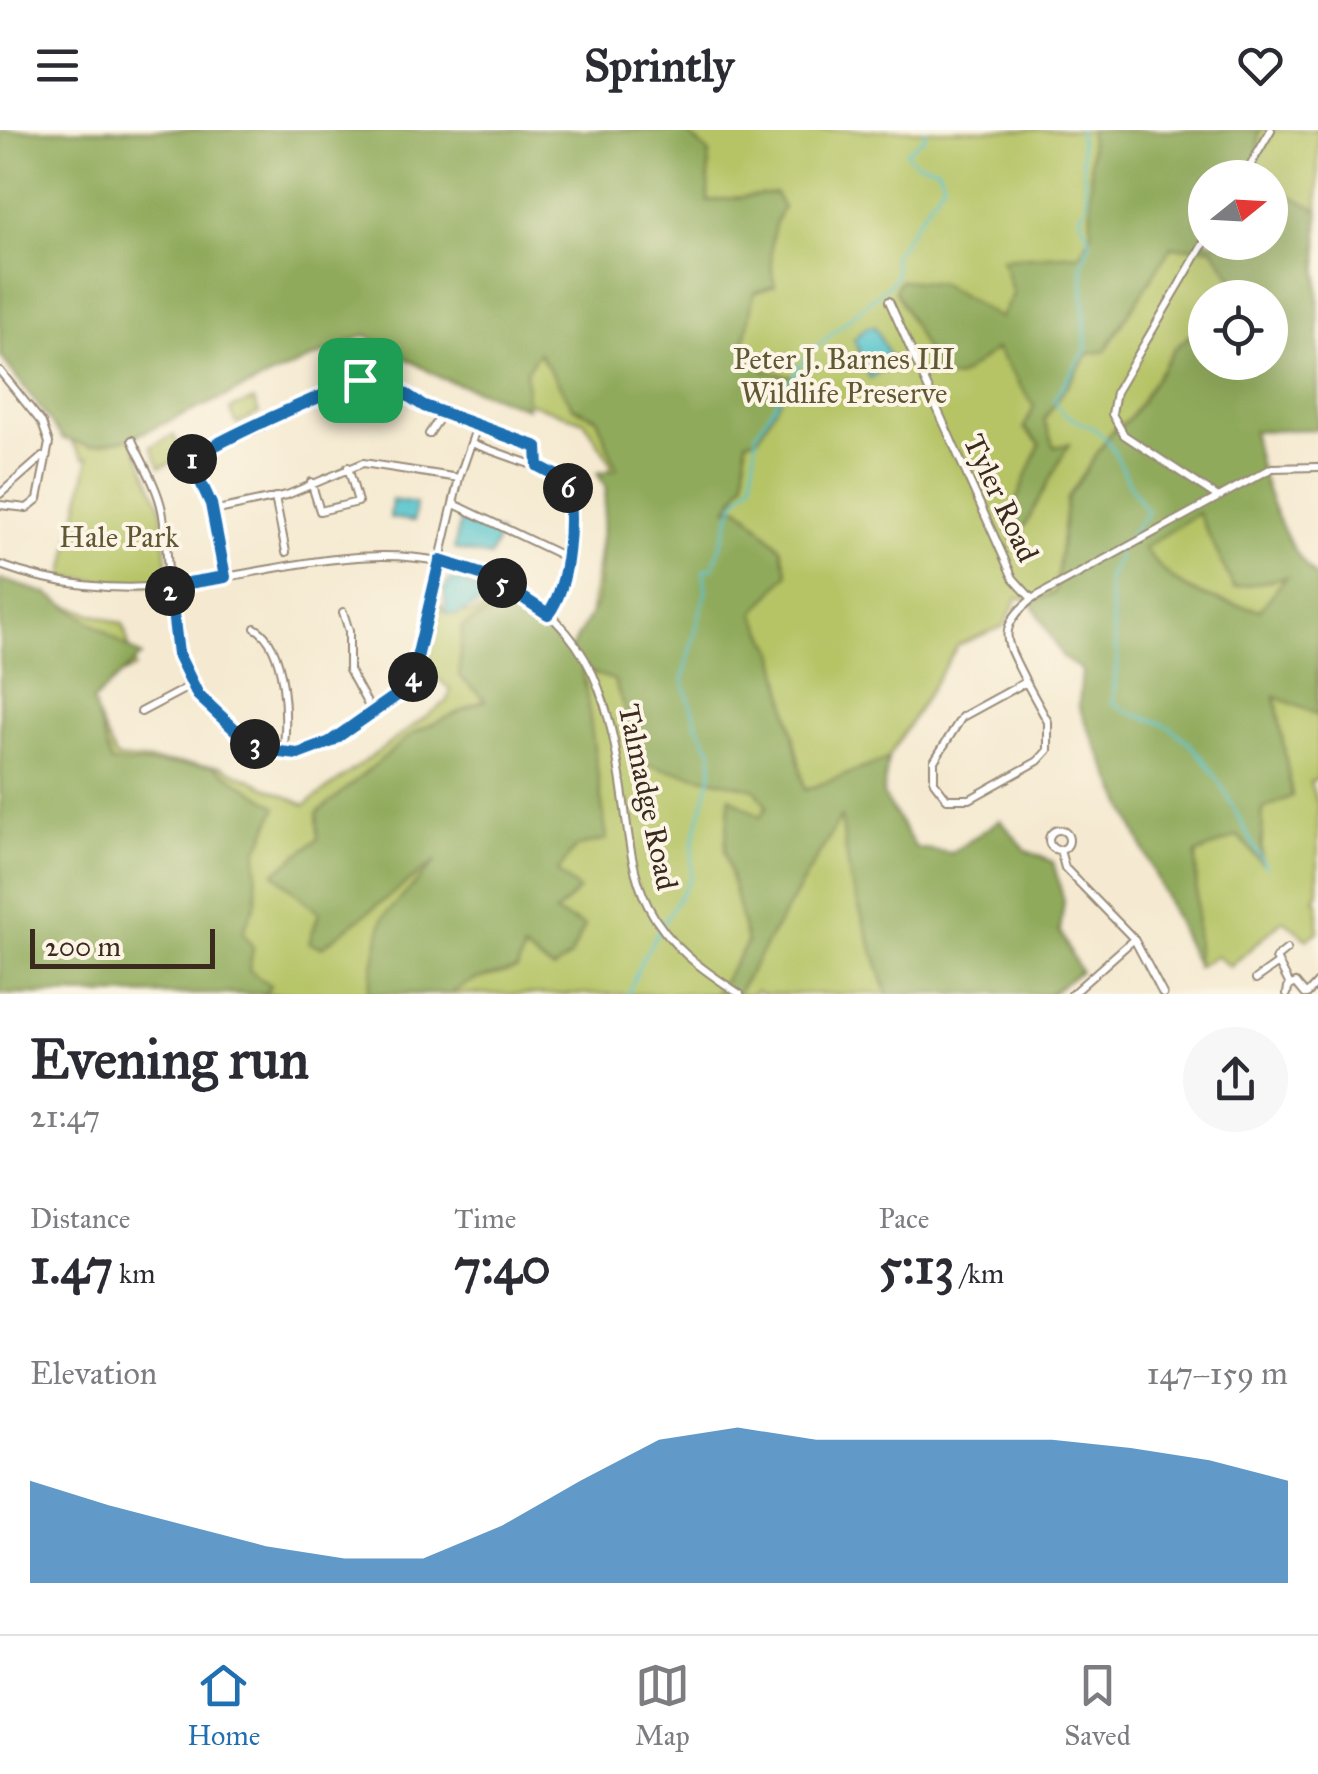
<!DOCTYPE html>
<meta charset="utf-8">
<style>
body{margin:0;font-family:"IM FELL Great Primer",serif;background:#f7f7f7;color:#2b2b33;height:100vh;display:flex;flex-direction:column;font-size:38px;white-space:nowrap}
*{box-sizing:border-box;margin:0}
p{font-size:32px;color:#7c7c81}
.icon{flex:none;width:55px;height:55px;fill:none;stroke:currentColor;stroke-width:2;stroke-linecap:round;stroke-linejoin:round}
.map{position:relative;height:864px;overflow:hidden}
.panel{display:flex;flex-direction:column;background:#fff;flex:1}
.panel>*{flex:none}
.needle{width:65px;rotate:72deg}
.fabs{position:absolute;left:1188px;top:30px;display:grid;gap:20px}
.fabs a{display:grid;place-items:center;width:100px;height:100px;border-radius:50%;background:#fff;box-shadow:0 10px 40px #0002;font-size:50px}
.scale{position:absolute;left:30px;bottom:25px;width:185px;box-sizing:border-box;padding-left:10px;border:5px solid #3b2a1e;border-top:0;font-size:28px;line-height:35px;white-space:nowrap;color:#3b2a1e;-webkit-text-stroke:8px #fcf5e5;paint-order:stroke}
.pin{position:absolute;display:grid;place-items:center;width:85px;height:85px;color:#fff;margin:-42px;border-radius:20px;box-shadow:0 5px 15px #0006}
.km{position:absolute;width:50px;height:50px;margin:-25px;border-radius:50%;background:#222;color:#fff;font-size:28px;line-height:50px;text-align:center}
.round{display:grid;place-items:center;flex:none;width:105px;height:105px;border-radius:52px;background:#f7f7f7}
.head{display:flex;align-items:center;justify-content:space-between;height:170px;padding:0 30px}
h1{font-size:55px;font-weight:700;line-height:75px}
.stats{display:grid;grid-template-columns:repeat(3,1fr);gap:15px;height:170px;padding:10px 30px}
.stats div{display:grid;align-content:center}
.stats b{font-size:50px;font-weight:700}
.stats small{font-size:28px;font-weight:400}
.stats p{font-size:28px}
.chart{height:280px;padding:20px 30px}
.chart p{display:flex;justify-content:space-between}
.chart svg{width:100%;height:180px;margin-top:10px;fill:#1f6fb2;opacity:.7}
header{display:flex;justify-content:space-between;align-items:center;height:130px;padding:0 30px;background:#fff;font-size:45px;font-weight:700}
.dock{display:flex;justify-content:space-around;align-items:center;height:140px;border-top:2px solid #e1e1e2;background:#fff;font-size:28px;color:#7c7c81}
.dock a{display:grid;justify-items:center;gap:5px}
.dock .on{color:#1f6fb2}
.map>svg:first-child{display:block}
.green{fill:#b6c466;stroke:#787742;stroke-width:2.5}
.forest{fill:#90aa5b;stroke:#666a3c;stroke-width:2.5;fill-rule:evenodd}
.water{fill:#57c4cd;stroke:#497776;stroke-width:2.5}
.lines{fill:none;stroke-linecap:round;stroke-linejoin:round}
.stream{stroke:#57c4cd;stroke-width:2.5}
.minor-casing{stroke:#988a78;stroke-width:10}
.minor{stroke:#fff;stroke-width:6}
.route-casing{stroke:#fff;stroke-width:20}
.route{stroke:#1f6fb2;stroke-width:12}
.labels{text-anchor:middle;stroke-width:8;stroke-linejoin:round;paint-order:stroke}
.park-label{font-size:30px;fill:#605834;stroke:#fcf5e5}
.street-label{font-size:30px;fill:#3b2a1e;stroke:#fcf5e5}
</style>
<header><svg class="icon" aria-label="menu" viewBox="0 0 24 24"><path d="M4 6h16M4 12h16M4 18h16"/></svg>Sprintly<svg class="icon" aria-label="heart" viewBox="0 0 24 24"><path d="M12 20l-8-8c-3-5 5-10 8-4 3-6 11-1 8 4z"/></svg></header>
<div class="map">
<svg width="1318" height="864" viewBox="0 0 1318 864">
<rect width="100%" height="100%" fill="#fcf5e5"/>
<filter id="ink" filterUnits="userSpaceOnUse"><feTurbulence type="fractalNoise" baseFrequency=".01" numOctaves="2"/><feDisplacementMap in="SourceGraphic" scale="20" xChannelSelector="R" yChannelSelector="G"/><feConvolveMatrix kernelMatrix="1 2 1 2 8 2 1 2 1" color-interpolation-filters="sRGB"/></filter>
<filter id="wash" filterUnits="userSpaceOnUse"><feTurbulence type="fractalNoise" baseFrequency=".0048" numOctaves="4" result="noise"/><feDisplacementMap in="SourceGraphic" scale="40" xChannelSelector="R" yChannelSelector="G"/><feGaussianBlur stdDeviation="2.25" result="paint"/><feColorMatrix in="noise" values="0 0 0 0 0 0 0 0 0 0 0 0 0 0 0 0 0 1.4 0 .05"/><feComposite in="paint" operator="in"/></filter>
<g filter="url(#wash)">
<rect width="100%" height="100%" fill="#f5ead1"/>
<path class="green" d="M0 0H1249L1205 48V112L1266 113 1270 168H1205V193L1175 218 1131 287 1110 304 1067 369 1055 463 1031 471 1018 467 1004 496 958 515 844 699 1047 823 1062 855 1051 864H763L756 860 753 864H0L44 468 123 494 135 538 96 557 93 577 116 628 221 636 305 675 446 572 451 560 426 538 440 474 443 479 470 484 511 470 482 487 583 539 611 333 584 291 441 244 368 204 131 307 161 376 170 456 63 448 89 327 84 328 0 219Z
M1259 0H1318V80L1270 55V48L1255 47Z
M254 270 259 283 237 294 230 279Z
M174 305 184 327 160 337 151 316Z
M1198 383 1211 404 1287 446 1261 480C1208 469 1176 463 1143 417Z
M1275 565 1318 585V648L1310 652 1318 675V765L1314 768 1318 772V802L1307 809 1283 790 1230 837 1216 826 1197 837 1196 724 1238 705 1260 731 1263 679 1292 666Z"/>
<path class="forest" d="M0 0H683L709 22 708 71 775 63 783 78C769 98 769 132 775 156L754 163 744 216 765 241 793 246 758 308 746 311 745 351 728 378 740 377 781 418 788 444 754 483 775 522 805 660 888 629 883 665 916 718 952 723 1000 690 1027 721 1053 732 1064 771 1060 801 1080 841 1048 864H887L850 749 841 687 737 864H715L747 813 725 721 730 667 760 687 767 677 755 659 643 634 614 550 583 540 607 709 576 717 557 742 579 760 555 783 585 796 570 827 553 839 524 820 517 839 474 850 450 864H367L383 788 437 730 322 817 309 813 319 783 274 743 318 709 317 683 413 603 485 570 459 546 462 497 511 470 570 520 597 473 606 357 597 343 617 339 597 288 573 277 539 223 526 241 527 278 441 248 365 205 131 308 91 316 63 309 0 225Z
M1090 0H1259L1257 47 1205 48V112H1270V55L1318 80V299L1253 301C1258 345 1284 418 1318 449V585L1275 566 1292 666 1263 679 1261 732 1238 706 1196 724 1197 837 1079 577 1082 540 1063 528 1031 471 1055 463 1067 369 1110 304 1131 287 1175 218 1205 193V232H1270V168L1234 167 1241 161 1213 118 1171 117 1105 221 1088 224 1044 290 1054 317 1069 314 1015 414 1007 392 1040 314 1024 298 1034 276 996 219 959 247 940 249 895 160 900 150 940 153 1000 188 1013 164 1002 129 1080 124 1091 104ZM1198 383 1234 458 1286 447 1260 480C1208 469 1176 463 1144 418Z
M0 449 48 464 141 526 93 571 111 633 212 635 277 677 257 722 256 772 243 802 253 818 249 840 270 856 265 864H0Z"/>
<path class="water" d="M867 197H875L890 228 886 237 870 248 854 209Z
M392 370 416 374 414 391 390 388Z
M460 390 500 403 490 427 454 419Z
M450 450H460L492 467 457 485 446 483 444 459Z"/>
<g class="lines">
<path class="stream" d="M1079 0 1087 72 1080 86 1090 111 1082 133 1086 220 1054 270C1065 294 1089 290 1104 307 1122 328 1126 357 1148 382L1122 417
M1119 425 1108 449 1117 528 1113 573C1133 589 1156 586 1176 602 1222 637 1236 691 1266 737
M628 864 642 829 691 747 693 712 712 641V621L697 595 683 550 706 461 704 440 713 438 735 372 752 353 757 302 807 225 891 153 896 145 893 126 944 52 938 38 915 32 906 22 925 7V0"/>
</g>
</g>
<g filter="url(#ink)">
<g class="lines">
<g class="minor-casing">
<path id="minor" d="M1243 48 1271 0
M1205 111 1116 262 1112 284 1124 305 1218 367
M889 171 1013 448 1032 469
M0 241 42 293 49 313 38 369 27 378 0 375
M429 304 443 283
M132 310C142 332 157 356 162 380 171 427 165 478 178 524 193 572 250 637 307 623 333 617 395 570 412 549L459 348 477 296
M471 313 538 337
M311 352 320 381 358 372 348 337
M0 364 42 327
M275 367 286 422
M454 374 565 427
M213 381 287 365 363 333 459 348
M0 435C54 455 116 462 172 455 280 443 388 400 494 449 597 497 611 578 625 680 629 713 633 746 648 776 668 816 703 840 740 864
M225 447 213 381 193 335V327L375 246 424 276 537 317 538 337 567 351 570 367 560 463 548 484
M343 482 349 501V540L372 582
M255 498C287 516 288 592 283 623
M1026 552C1008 514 993 500 1032 469L1272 338 1318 337
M1026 552 1048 592V620L1038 631 970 669H947L934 652V631L962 587Z
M141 582 192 555
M1049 710a10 10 0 1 1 20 0a10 10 0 1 1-20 0Z
M1060 720 1065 738 1134 809 1163 864
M1287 819 1276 828 1290 855
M1256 849 1277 834
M1072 864 1134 809
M1287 864 1288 857 1296 853 1305 864
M1307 864 1318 852"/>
</g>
<use href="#minor" class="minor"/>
</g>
</g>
<g class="lines" filter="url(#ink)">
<g class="route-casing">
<path id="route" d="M379 247 424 276 537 317 538 336 567 351C573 388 571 453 548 484L493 448 440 431 412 549 400 563 330 612 298 624 271 621 243 607 198 565 178 524 170 456 225 447 211 374 191 331C205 315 357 247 379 247Z"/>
</g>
<use href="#route" class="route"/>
</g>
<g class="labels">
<g class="park-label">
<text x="844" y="239">Peter J. Barnes III<tspan x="844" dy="34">Wildlife Preserve</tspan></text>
<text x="119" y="417">Hale Park</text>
</g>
<g class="street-label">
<text transform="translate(1001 368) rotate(65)" y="10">Tyler Road</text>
<text transform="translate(648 667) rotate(78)" y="10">Talmadge Road</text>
</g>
</g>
</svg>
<div class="fabs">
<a><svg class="needle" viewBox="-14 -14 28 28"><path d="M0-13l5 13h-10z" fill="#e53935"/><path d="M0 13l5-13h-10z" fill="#7c7c81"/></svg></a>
<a><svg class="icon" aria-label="locate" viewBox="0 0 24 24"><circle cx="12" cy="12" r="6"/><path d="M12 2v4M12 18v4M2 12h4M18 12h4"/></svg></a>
</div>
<div class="scale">200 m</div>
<div class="pin" style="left:360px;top:250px;background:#1e9e55"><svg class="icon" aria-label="arrive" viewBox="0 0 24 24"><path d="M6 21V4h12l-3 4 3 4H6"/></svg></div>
<b class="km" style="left:192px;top:329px">1</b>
<b class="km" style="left:170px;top:461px">2</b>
<b class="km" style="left:255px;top:614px">3</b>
<b class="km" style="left:413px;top:547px">4</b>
<b class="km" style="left:502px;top:453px">5</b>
<b class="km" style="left:568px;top:358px">6</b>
</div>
<section class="panel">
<div class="head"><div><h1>Evening run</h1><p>21:47</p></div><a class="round"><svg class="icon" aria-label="share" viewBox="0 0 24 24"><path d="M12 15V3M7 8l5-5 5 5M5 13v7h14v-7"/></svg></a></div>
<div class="stats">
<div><p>Distance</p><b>1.47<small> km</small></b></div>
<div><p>Time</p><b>7:40</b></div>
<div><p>Pace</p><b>5:13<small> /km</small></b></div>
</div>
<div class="chart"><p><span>Elevation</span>147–159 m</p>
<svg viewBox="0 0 160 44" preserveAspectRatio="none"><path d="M0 44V19L10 25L20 30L30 35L40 38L50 38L60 30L70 19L80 9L90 6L100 9L110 9L120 9L130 9L140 11L150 14L160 19V44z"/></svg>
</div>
</section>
<nav class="dock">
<a class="on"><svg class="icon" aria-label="home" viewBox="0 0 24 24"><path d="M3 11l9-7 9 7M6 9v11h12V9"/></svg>Home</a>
<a><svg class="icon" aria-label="map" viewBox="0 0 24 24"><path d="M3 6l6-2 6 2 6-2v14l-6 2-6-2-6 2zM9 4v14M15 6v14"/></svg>Map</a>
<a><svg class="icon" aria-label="saved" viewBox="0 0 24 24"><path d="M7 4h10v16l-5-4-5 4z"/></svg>Saved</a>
</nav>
